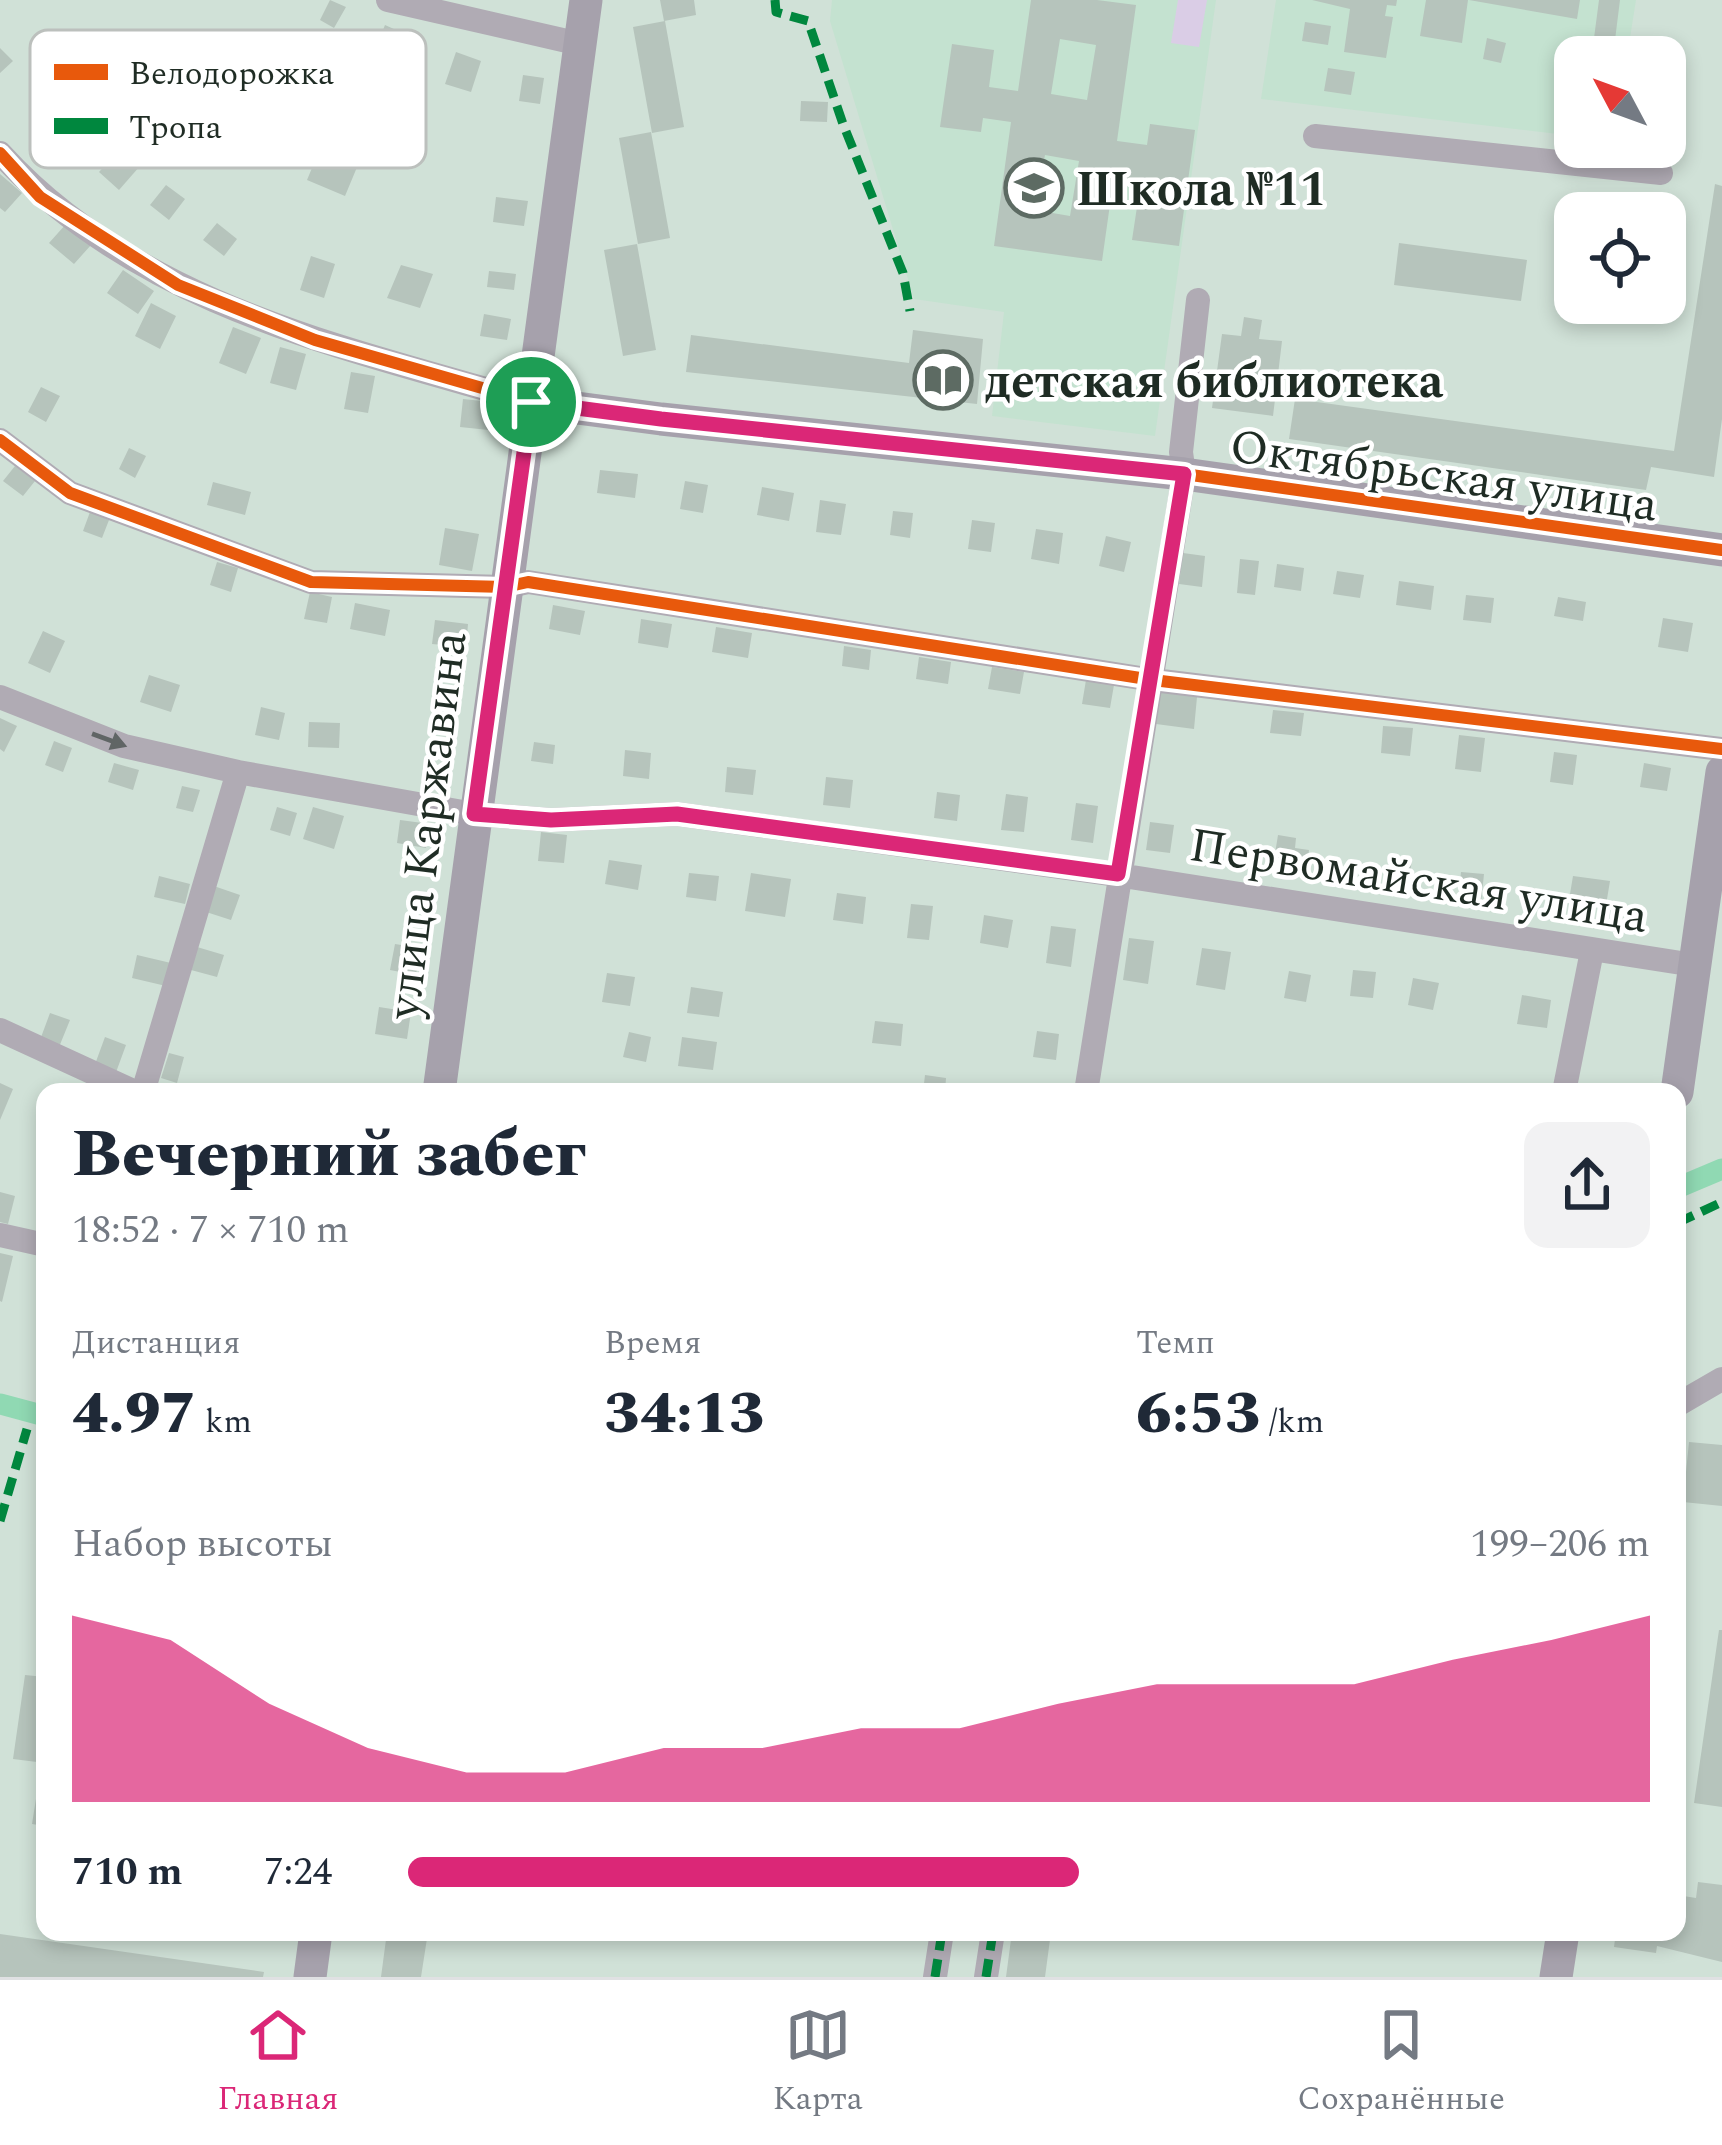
<!DOCTYPE html>
<html lang="ru">
<meta charset="utf-8">
<style>
body{margin:0;font-family:Spectral,serif;background:#f2f2f3;color:#1f2937;height:100vh;display:flex;flex-direction:column;font-size:45px;white-space:nowrap}
*{box-sizing:border-box;margin:0}
p{font-size:39px;color:#747a83}
.icon{flex:none;width:66px;height:66px;fill:none;stroke:currentColor;stroke-width:2;stroke-linecap:round;stroke-linejoin:round}
.map{position:relative;flex:1;overflow:hidden}
.side{position:absolute;left:36px;top:1083px;width:1650px;height:858px;display:flex;flex-direction:column;background:#fff;border-radius:24px;box-shadow:0 6px 18px #0003}
.side>*{flex:none}
.needle{width:78px;rotate:311deg}
.buttons{position:absolute;left:1554px;top:36px;display:grid;gap:24px}
.buttons a{display:grid;place-items:center;width:132px;height:132px;border-radius:24px;background:#fff;box-shadow:0 6px 18px #0003;font-size:60px}
.pin{position:absolute;display:grid;place-items:center;width:102px;height:102px;color:#fff;margin:-51px;border:6px solid #fff;border-radius:50%;box-shadow:0 3px 12px #0007}
.round{display:grid;place-items:center;flex:none;width:126px;height:126px;border-radius:24px;background:#f2f2f3}
.head{display:flex;align-items:center;justify-content:space-between;height:204px;padding:0 36px}
h1{font-size:66px;font-weight:800;line-height:90px}
.stats{display:grid;grid-template-columns:repeat(3,1fr);gap:18px;height:204px;padding:12px 36px}
.stats div{display:grid;align-content:center}
.stats b{font-size:60px;font-weight:800}
.stats small{font-size:33px;font-weight:400}
.stats p{font-size:33px}
.chart{height:336px;padding:24px 36px}
.chart p{display:flex;justify-content:space-between}
.chart svg{width:100%;height:216px;margin-top:12px;fill:#db2777;opacity:.7}
ul{padding:0 36px;list-style:none;font-size:39px}
li{display:grid;grid-template-columns:192px 144px 1fr;align-items:center;height:90px}
li i{height:30px;border-radius:15px;background:#db2777}
.tab-bar{display:flex;justify-content:space-around;align-items:center;height:168px;border-top:3px solid #e0e1e3;background:#fff;font-size:33px;color:#747a83}
.tab-bar a{display:grid;justify-items:center;gap:6px}
.tab-bar .active{color:#db2777}
.map>svg:first-child{display:block}
.built{fill:#c4e2d0}
.green{fill:#dacde6}
.lines{fill:none;stroke-linecap:round;stroke-linejoin:round}
.canal{stroke:#90d9b3;stroke-width:21}
.building{fill:#b6c4bc;fill-rule:evenodd}
.street{stroke:#b0abb4;stroke-width:24}
.secondary{stroke:#a6a1ac;stroke-width:33}
.quiet{stroke:#00873e;stroke-width:9;stroke-dasharray:18 9;stroke-linecap:butt}
.cycleway-casing{stroke:#fff;stroke-width:20}
.cycleway{stroke:#e8590c;stroke-width:12}
.oneway{fill:#606565}
.route-casing{stroke:#fff;stroke-width:24}
.route{stroke:#db2777;stroke-width:15}
.labels{text-anchor:middle;stroke-width:9;stroke-linejoin:round;paint-order:stroke}
.poi-label{font-size:48px;font-weight:bold;fill:#1f2c24;stroke:#fff;text-anchor:start}
.street-label{font-size:48px;fill:#1f2c24;stroke:#fff}
.key{fill:#fff;stroke:#bcc0bd;stroke-width:3}
.key-label{font-size:33px;fill:#1f2c24}
</style>
<div class="map">
<svg width="1722" height="1977" viewBox="0 0 1722 1977">
<rect width="100%" height="100%" fill="#d0e1d7"/>
<path class="built" d="M832 0H1216L1155 436 992 416 1004 312 914 299 830 21Z
M1276 0H1636L1627 57H1575V136L1261 99Z"/>
<path class="green" d="M1178 0H1207L1199 47 1171 43Z"/>
<g class="lines">
<path class="canal" d="M1677 1188 1722 1169
M0 1404 45 1416"/>
</g>
<path class="building" d="M330 0 346 7 334 28 320 20Z
M660 0H694L696 15 664 21Z
M1031 0H1097L1136 5 1117 141 1147 145 1150 124 1195 130 1179 246 1132 240 1140 187 1113 183 1102 261 994 246 1011 122 983 118 981 132 940 127 952 44 994 50 989 87 1018 91ZM1060 39 1096 45 1087 100 1051 94ZM1045 155 1079 161 1070 216 1035 210Z
M1312 0H1397L1396 6 1387 5 1385 16 1393 17 1386 58 1344 52 1350 9Z
M1426 0H1468L1462 43 1420 36Z
M1469 0H1580L1577 19Z
M1599 0H1620L1615 40 1594 38Z
M665 21 684 127 652 133 633 27Z
M1305 22 1331 26 1328 45 1302 41Z
M385 25 405 34 392 63 373 54Z
M1487 38 1506 43 1501 63 1483 59Z
M0 48 13 61 0 73Z
M456 52 481 61 471 92 445 84Z
M1328 68 1355 72 1351 95 1324 91Z
M523 75 544 78 540 104 519 101Z
M801 101 828 102 827 122 800 121Z
M651 132 670 238 638 244 619 138Z
M322 144 360 160 345 196 307 180Z
M121 148 140 166 119 190 99 172Z
M0 174 22 193 5 212 0 208Z
M1715 184 1722 186V419L1714 477 1651 467 1646 490 1289 439 1295 399 1674 451Z
M166 185 185 199 169 220 150 205Z
M496 197 528 201 524 226 493 222Z
M217 223 237 239 224 256 203 240Z
M66 224 91 245 74 264 49 243Z
M1399 243 1527 260 1521 301 1394 285Z
M637 244 656 350 623 356 604 250Z
M311 256 335 264 324 298 300 290Z
M401 265 433 274 420 308 387 298Z
M123 270 154 291 138 314 107 293Z
M489 271 516 274 514 290 487 287Z
M151 303 176 316 160 349 135 336Z
M484 314 511 319 507 340 480 336Z
M1244 317 1262 320 1259 339 1282 341 1273 416 1212 408 1222 334 1241 336Z
M233 327 261 338 246 374 219 363Z
M913 330 983 339 977 404 686 372 691 335 909 363Z
M280 347 306 354 296 390 270 383Z
M351 372 375 376 368 413 344 409Z
M41 387 60 396 46 422 28 412Z
M463 399 501 403 498 431 460 427Z
M129 448 146 456 135 478 119 469Z
M15 466 35 481 23 496 3 481Z
M600 470 638 474 635 498 597 493Z
M685 481 708 485 703 513 680 509Z
M213 482 251 492 245 515 207 505Z
M762 487 794 493 789 521 757 515Z
M820 500 846 504 841 535 816 532Z
M893 511 913 513 910 538 890 535Z
M90 512 109 520 102 538 83 531Z
M972 520 995 523 991 552 968 549Z
M445 528 479 534 472 571 439 565Z
M1036 529 1063 533 1059 564 1031 559Z
M1106 536 1131 542 1124 572 1099 566Z
M1183 553 1205 556 1202 587 1179 584Z
M1240 559 1259 561 1255 595 1237 593Z
M217 562 238 568 231 592 210 585Z
M1277 564 1304 568 1301 591 1274 587Z
M1337 571 1364 575 1360 598 1333 594Z
M1399 581 1434 586 1431 610 1396 605Z
M310 592 332 597 327 623 304 619Z
M1466 595 1494 598 1491 623 1463 620Z
M1558 597 1586 602 1583 621 1554 616Z
M355 603 390 610 385 636 350 629Z
M553 605 585 611 580 635 549 629Z
M1663 618 1693 623 1688 652 1658 647Z
M641 619 672 624 668 648 638 643Z
M435 620 468 624 466 647 432 644Z
M716 627 752 633 748 658 712 652Z
M43 631 65 641 50 673 28 663Z
M844 646 871 650 869 670 842 666Z
M919 657 951 662 948 684 916 679Z
M992 667 1024 672 1020 694 988 689Z
M149 675 180 685 171 712 140 702Z
M1086 680 1114 685 1110 708 1082 704Z
M1159 692 1197 697 1194 729 1156 724Z
M261 707 285 713 279 740 255 735Z
M1273 710 1304 713 1301 736 1270 733Z
M0 718 17 726 4 752 0 749Z
M309 722 340 723 339 748 308 747Z
M1383 726 1413 728 1410 756 1381 753Z
M1459 735 1485 738 1481 772 1455 769Z
M54 741 72 748 63 772 45 765Z
M534 742 555 745 553 764 531 761Z
M625 750 651 753 649 779 623 776Z
M1554 752 1577 755 1573 785 1550 782Z
M114 763 139 770 133 790 108 782Z
M1644 763 1671 768 1667 791 1640 787Z
M727 767 756 770 753 795 725 792Z
M826 777 853 780 850 808 823 805Z
M182 786 200 790 193 812 176 808Z
M937 792 960 795 957 821 934 818Z
M1006 794 1028 797 1024 832 1001 830Z
M1076 803 1098 806 1093 843 1071 840Z
M277 807 297 813 290 836 270 830Z
M313 807 344 816 334 849 303 839Z
M400 820 430 824 426 848 397 843Z
M1150 822 1174 825 1170 853 1146 850Z
M541 832 567 835 564 863 538 861Z
M1278 835 1296 838 1295 848 1309 850 1306 871 1273 866Z
M1389 856 1412 859 1408 890 1385 887Z
M609 860 642 865 638 890 605 884Z
M1461 872 1484 874 1481 903 1458 900Z
M689 873 719 876 716 901 686 897Z
M751 873 791 879 785 917 745 911Z
M159 876 190 884 185 904 154 897Z
M1573 876 1610 881 1606 905 1569 900Z
M208 884 240 895 231 920 200 910Z
M837 893 866 897 863 924 833 920Z
M911 904 933 906 929 940 907 938Z
M984 915 1013 920 1008 948 980 943Z
M1051 926 1076 929 1071 967 1046 963Z
M1129 938 1154 941 1148 984 1123 980Z
M395 944 420 948 416 975 390 970Z
M197 947 224 955 217 977 191 970Z
M1202 948 1231 952 1225 990 1196 985Z
M137 955 171 963 166 986 132 978Z
M1353 970 1376 972 1373 998 1350 996Z
M1289 971 1311 975 1306 1002 1284 998Z
M607 973 635 977 630 1006 602 1002Z
M1413 978 1439 983 1433 1010 1408 1005Z
M691 987 723 992 719 1017 687 1013Z
M1522 995 1551 1000 1547 1028 1517 1024Z
M379 1007 411 1012 407 1039 375 1034Z
M50 1013 70 1020 59 1047 40 1040Z
M875 1021 903 1024 901 1046 872 1043Z
M1037 1031 1059 1034 1056 1060 1033 1057Z
M629 1032 651 1037 646 1062 623 1057Z
M105 1037 126 1045 115 1075 94 1067Z
M682 1037 717 1042 713 1070 678 1066Z
M169 1053 184 1057 177 1083 161 1078Z
M925 1075 946 1078 945 1092H923Z
M0 1083 13 1089 0 1120Z
M252 1084 276 1086V1092H251Z
M0 1192 15 1196 8 1224 0 1222Z
M0 1253 13 1256 2 1302 0 1301Z
M1689 1442 1722 1445V1506L1683 1502Z
M1719 1630H1722V1807L1694 1803Z
M25 1675 45 1677V1763L13 1759Z
M38 1786 45 1787V1826L32 1824Z
M1698 1882 1722 1885V1962L1657 1946 1656 1953 1614 1947 1616 1932H1677V1895L1696 1898Z
M387 1932H428L421 1977H381Z
M1012 1932H1051L1045 1977H1006Z
M0 1934 264 1972 263 1977H0Z"/>
<g class="lines">
<path class="street" d="M388 0 580 44
M1315 136 1661 173
M0 153C137 304 342 347 531 402
M0 440 70 493 311 582 505 587 528 582 1153 680 1722 749
M0 697 124 746 238 772 474 814 551 820 677 814 1118 875 1694 965
M0 1030 135 1092
M143 1092 238 772
M1086 1092 1184 474 1181 452 1198 300
M1564 1092 1592 951
M0 1235 45 1245
M1677 1405 1722 1379
M935 1977 942 1932
M986 1977 993 1932"/>
<path class="secondary" d="M531 402 661 419 1184 474 1722 550
M439 1092 586 0
M1677 1092 1722 772
M310 1977 316 1932
M1556 1977 1563 1932"/>
<path class="quiet" d="M775 0 776 12 808 21 843 124 903 273 910 311
M1677 1223 1722 1202
M0 1521 27 1429
M935 1977 942 1932
M986 1977 993 1932"/>
<g class="cycleway-casing">
<path id="cycleway" d="M0 153 40 197 178 285 315 340 531 402 661 419 1184 474 1722 550
M0 440 70 493 311 582 505 587 528 582 1153 680 1722 749"/>
</g>
<use href="#cycleway" class="cycleway"/>
</g>
<defs><path id="oneway-solid" d="M-6-.8H1V-3.2L6.5 0L1 3.2V.8H-6Z" transform="scale(3)"/></defs>
<use class="oneway" href="#oneway-solid" transform="translate(109 740) rotate(20)"/>
<g class="lines">
<g class="route-casing">
<path id="route" d="M531 402 661 419 1184 474 1118 874 677 814 551 820 474 814Z"/>
</g>
<use href="#route" class="route"/>
</g>
<defs>
<g id="school-ring" transform="scale(3)"><circle r="9.5" fill="#fff" stroke="#5d6b63" stroke-width="1.5"/><path d="M0-5L7-2L0 1L-7-2ZM-4 1L0 2.5L4 1V4Q0 6-4 4Z" fill="#5d6b63"/></g>
<g id="library-ring" transform="scale(3)"><circle r="9.5" fill="#fff" stroke="#5d6b63" stroke-width="1.5"/><path d="M-6-4Q-3-5.5-.7-3.5V5Q-3 3-6 4ZM6-4Q3-5.5 .7-3.5V5Q3 3 6 4Z" fill="#5d6b63"/></g>
</defs>
<g fill-rule="evenodd">
<use href="#school-ring" x="1034" y="188"/>
<use href="#library-ring" x="943" y="380"/>
</g>
<g class="labels">
<g class="poi-label">
<text x="1076" y="205">Школа №11</text>
<text x="985" y="397">детская библиотека</text>
</g>
<g class="street-label">
<text transform="translate(1444 474) rotate(8)" y="17">Октябрьская улица</text>
<text transform="translate(425 825) rotate(-83)" y="17">улица Каржавина</text>
<text transform="translate(1419 879) rotate(9)" y="17">Первомайская улица</text>
</g>
</g>
<rect x="30" y="30" width="396" height="138" rx="18" class="key"/>
<rect x="54" y="64" width="54" height="16" fill="#e8590c"/>
<rect x="54" y="118" width="54" height="16" fill="#00873e"/>
<g class="key-label">
<text x="129" y="84">Велодорожка</text>
<text x="129" y="138">Тропа</text>
</g>
</svg>
<div class="buttons">
<a><svg class="needle" viewBox="-14 -14 28 28"><path d="M0-13l5 13h-10z" fill="#e53935"/><path d="M0 13l5-13h-10z" fill="#747a83"/></svg></a>
<a><svg class="icon" aria-label="locate" viewBox="0 0 24 24"><circle cx="12" cy="12" r="6"/><path d="M12 2v4M12 18v4M2 12h4M18 12h4"/></svg></a>
</div>
<div class="pin" style="left:531px;top:402px;background:#1e9e55"><svg class="icon" aria-label="arrive" viewBox="0 0 24 24"><path d="M6 21V4h12l-3 4 3 4H6"/></svg></div>
<section class="side">
<div class="head"><div><h1>Вечерний забег</h1><p>18:52 · 7 × 710 m</p></div><a class="round"><svg class="icon" aria-label="share" viewBox="0 0 24 24"><path d="M12 15V3M7 8l5-5 5 5M5 13v7h14v-7"/></svg></a></div>
<div class="stats">
<div><p>Дистанция</p><b>4.97<small> km</small></b></div>
<div><p>Время</p><b>34:13</b></div>
<div><p>Темп</p><b>6:53<small> /km</small></b></div>
</div>
<div class="chart"><p><span>Набор высоты</span>199–206 m</p>
<svg viewBox="0 0 160 44" preserveAspectRatio="none"><path d="M0 44V6L10 11L20 24L30 33L40 38L50 38L60 33L70 33L80 29L90 29L100 24L110 20L120 20L130 20L140 15L150 11L160 6V44z"/></svg>
</div>
<ul>
<li><b>710 m</b>7:24<i style="width:54%"></i></li>
</ul>
</section>
</div>
<nav class="tab-bar">
<a class="active"><svg class="icon" aria-label="home" viewBox="0 0 24 24"><path d="M3 11l9-7 9 7M6 9v11h12V9"/></svg>Главная</a>
<a><svg class="icon" aria-label="map" viewBox="0 0 24 24"><path d="M3 6l6-2 6 2 6-2v14l-6 2-6-2-6 2zM9 4v14M15 6v14"/></svg>Карта</a>
<a><svg class="icon" aria-label="saved" viewBox="0 0 24 24"><path d="M7 4h10v16l-5-4-5 4z"/></svg>Сохранённые</a>
</nav>
